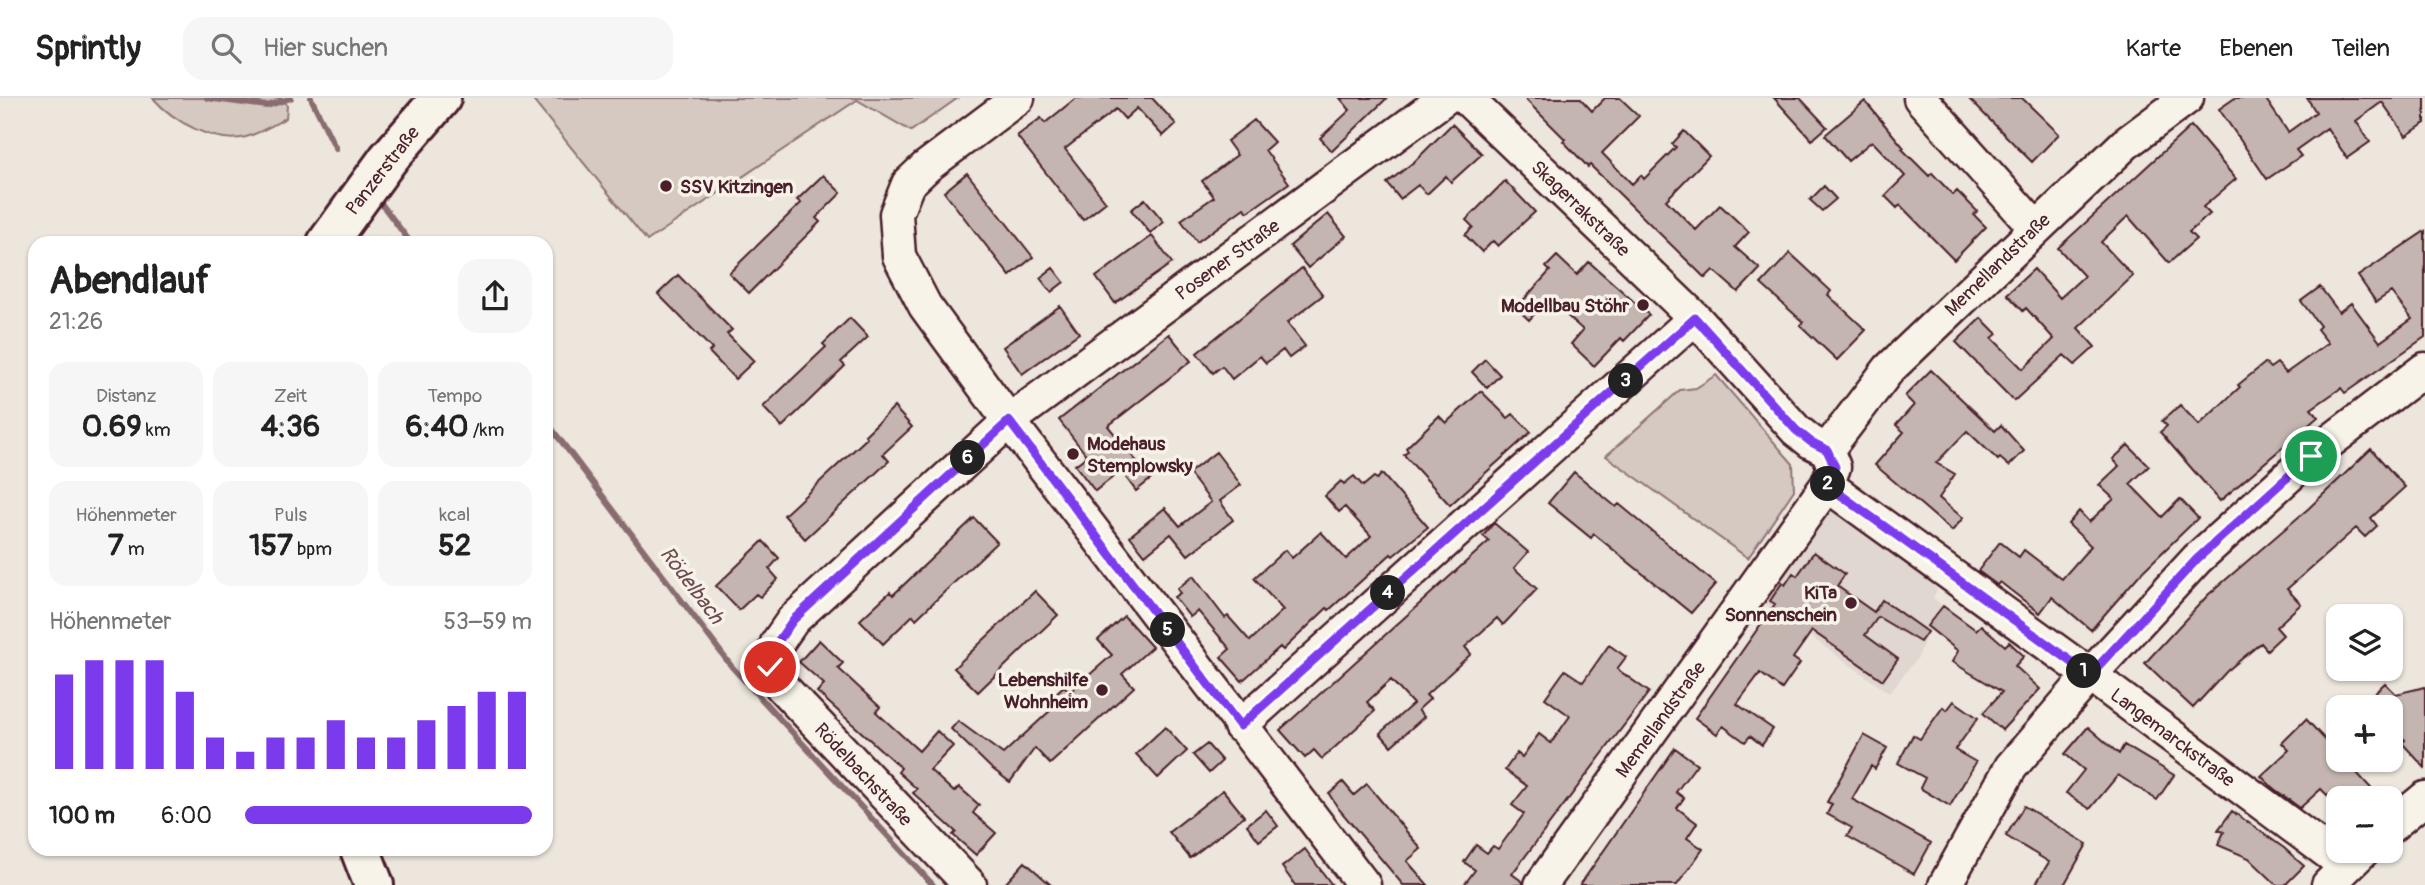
<!DOCTYPE html>
<html lang="de">
<meta charset="utf-8">
<style>
body{margin:0;font-family:Pangolin,sans-serif;background:#f6f6f6;color:#222;height:100vh;display:flex;flex-direction:column;font-size:26px;white-space:nowrap}
*{box-sizing:border-box;margin:0}
p{font-size:23px;color:#767676}
.icon{flex:none;width:38px;height:38px;fill:none;stroke:currentColor;stroke-width:2;stroke-linecap:round;stroke-linejoin:round}
.map{position:relative;flex:1;overflow:hidden}
.sheet{position:absolute;left:28px;top:138px;width:525px;height:620px;display:flex;flex-direction:column;background:#fff;border-radius:21px;box-shadow:0 2px 5px #0004}
.sheet>*{flex:none}
.tools{position:absolute;left:2326px;top:506px;display:grid;gap:14px}
.tools a{display:grid;place-items:center;width:77px;height:77px;border-radius:14px;background:#fff;box-shadow:0 2px 5px #0004;font-size:35px}
.pin{position:absolute;display:grid;place-items:center;width:60px;height:60px;color:#fff;margin:-30px;border:4px solid #fff;border-radius:50%;box-shadow:0 2px 7px #0007}
.km{position:absolute;width:35px;height:35px;margin:-18px;border-radius:50%;background:#222;color:#fff;font-size:19px;line-height:35px;text-align:center}
.round{display:grid;place-items:center;flex:none;width:74px;height:74px;border-radius:21px;background:#f6f6f6}
.summary{display:flex;align-items:center;justify-content:space-between;height:119px;padding:0 21px}
h1{font-size:38px;font-weight:700;line-height:52px}
.metrics{display:grid;grid-template-columns:repeat(3,1fr);gap:10px;height:119px;padding:7px 21px}
.metrics div{display:grid;align-content:center;border-radius:18px;background:#f6f6f6;text-align:center}
.metrics b{font-size:30px;font-weight:700}
.metrics small{font-size:19px;font-weight:400}
.metrics p{font-size:19px}
.chart{height:196px;padding:14px 21px}
.chart p{display:flex;justify-content:space-between}
.chart svg{width:100%;height:126px;margin-top:7px;stroke:#7c3aed;stroke-width:6}
ul{padding:0 21px;list-style:none;font-size:23px}
li{display:grid;grid-template-columns:112px 84px 1fr;align-items:center;height:52px}
li i{height:18px;border-radius:9px;background:#7c3aed}
header{display:flex;align-items:center;gap:42px;box-sizing:border-box;height:98px;padding:0 35px;background:#fff;border-bottom:2px solid #e0e0e0}
header strong{font-size:33px}
nav{display:flex;gap:38px;margin-inline-start:auto;font-size:24px}
.search{width:490px;height:63px;background:#f6f6f6;display:flex;align-items:center;gap:18px;box-sizing:border-box;padding:0 24px;border-radius:21px;color:#767676;font-size:26px}
.map>svg:first-child{display:block}
.built{fill:#e0d7d0}
.green{fill:#d5c9c2;stroke:#907476;stroke-width:2}
.lines{fill:none;stroke-linecap:round;stroke-linejoin:round}
.stream{stroke:#896c6f;stroke-width:6}
.building{fill:#c4b5b0;stroke:#4a1f2b;stroke-width:2}
.minor-casing{stroke:#4a1f2b;stroke-width:37}
.major-casing{stroke:#4a1f2b;stroke-width:44}
.minor{stroke:#f7f3e8;stroke-width:32}
.major{stroke:#f7f3e8;stroke-width:38}
.route-casing{stroke:#fff;stroke-width:14}
.route{stroke:#7c3aed;stroke-width:9}
.poi-dot{fill:#4a1f2b;stroke:#f7f3e8;stroke-width:2.5}
.labels{text-anchor:middle;stroke-width:7;stroke-linejoin:round;paint-order:stroke}
.street-label{font-size:19px;fill:#4a1f2b;stroke:#f7f3e8}
.poi-label{font-size:19px;font-weight:bold;fill:#4a1f2b;stroke:#f7f3e8;text-anchor:end}
.water-label{font-size:21px;font-style:italic;fill:#6f4c53;stroke:#f7f3e8}
</style>
<header>
<strong>Sprintly</strong>
<div class="search"><svg class="icon" aria-label="search" viewBox="0 0 24 24"><circle cx="10" cy="10" r="6"/><path d="M15 15l6 6"/></svg>Hier suchen</div>
<nav><a>Karte</a><a>Ebenen</a><a>Teilen</a></nav>
</header>
<div class="map">
<svg width="2425" height="787" viewBox="0 0 2425 787">
<rect width="100%" height="100%" fill="#ece6dd"/>
<filter id="ink" filterUnits="userSpaceOnUse"><feTurbulence type="fractalNoise" baseFrequency=".0143" numOctaves="2"/><feDisplacementMap in="SourceGraphic" scale="14" xChannelSelector="R" yChannelSelector="G"/><feConvolveMatrix kernelMatrix="1 2 1 2 8 2 1 2 1" color-interpolation-filters="sRGB"/></filter>
<g filter="url(#ink)">
<path class="built" d="M1826 409 1836 410 1930 481 1937 492 1933 500 1943 508 1933 520 1918 559 1889 595 1760 502Z"/>
<path class="green" d="M153 0H282L287 7 286 20C273 27 260 35 246 39 215 47 173 23 153 0Z
M531 0H958L911 33 857 2 647 143Z
M1716 277 1793 366 1794 392 1748 460 1606 358 1680 292 1696 290Z"/>
<g class="lines">
<path class="stream" d="M207 0 267 8 291 0
M311 0 336 51
M380 104 411 145
M546 323 732 569 933 787"/>
</g>
<path class="building" d="M1076 0H1152L1176 26 1163 38 1137 10 1125 21 1116 11 1065 51 1106 104 1083 122 1017 38 1041 20 1045 25Z
M1340 0H1387L1332 53 1320 40 1350 12Z
M1524 0H1580L1592 13 1605 0H1620L1639 18 1602 55 1632 86 1641 77 1644 81 1676 49 1672 46 1684 33 1709 58 1666 102 1696 132 1720 107 1749 134 1735 149 1760 171 1738 194 1713 172 1705 180 1590 67 1588 69 1563 43 1565 41Z
M1774 0H1800L1827 29 1812 42Z
M1968 0H2022L2059 36 2032 64Z
M2235 0H2265L2288 34 2316 14 2307 0H2425V25L2406 38 2382 4 2356 23 2370 44 2347 60 2327 30 2296 52 2301 58 2267 81 2219 11Z
M1865 3 1904 50 1902 51 1929 78 1932 75 1953 97 1957 93 1977 113 1974 117 1986 129 1954 162 1900 107 1897 110 1885 98 1905 78 1872 43 1848 63 1825 37Z
M1254 22 1274 44 1265 52 1289 85 1248 114 1244 110 1197 144 1181 122 1214 99 1202 83 1237 57 1227 43Z
M1452 26 1482 56 1451 84 1446 78 1427 96 1418 87 1400 101 1387 85 1415 63Z
M2191 28 2236 81 2203 109 2210 116 2189 134 2196 141 2169 165 2128 118 2101 144 2133 178 2078 230 2095 249 2075 267 2064 257 2014 303 1956 244 1981 220 1997 236 1992 240 2023 271 2054 241 2026 210 2023 213 2007 196 2034 171 2060 200 2084 178 2058 150Z
M967 75 1033 159 1010 178 944 94Z
M823 77 841 95 816 120 820 124 749 195 729 175 801 105 797 102Z
M1505 83 1535 114 1498 148 1493 143 1482 154 1465 137 1473 129 1466 122Z
M1824 88 1836 101 1822 113 1810 102Z
M1145 101 1164 124 1150 135 1131 112Z
M1328 116 1346 138 1308 170 1290 148Z
M2425 133V239L2345 295 2341 290 2311 311 2318 319 2220 403 2160 334 2167 328 2162 323 2180 307 2199 327 2240 289 2238 287 2265 265 2270 270 2277 265 2286 275 2328 245 2317 231 2320 228 2301 203 2320 189 2339 214 2351 205 2380 244 2412 221 2391 194 2376 204 2358 178Z
M1152 138 1172 165 1115 205 1096 179Z
M1790 155 1831 193 1828 197 1866 232 1837 262 1800 227 1803 224 1761 186Z
M1557 158 1577 177 1589 164 1649 217 1624 243 1621 240 1594 268 1571 246 1583 232 1552 204 1550 207 1546 203 1529 222 1516 210 1550 173 1546 169Z
M1053 170 1064 184 1051 194 1040 180Z
M1302 170 1323 197 1287 225 1305 248 1289 260 1283 252 1266 265 1260 258 1232 281 1222 268 1213 275 1197 255Z
M678 177 732 232 727 236 754 263 735 281 709 254 712 251 658 196Z
M1060 208 1079 235 1022 276 1003 249Z
M850 220 868 239 841 264 845 268 782 329 763 309 826 249 823 246Z
M1169 236 1191 263 1108 328 1151 381 1136 393 1121 373 1095 393 1075 367 1087 358 1059 322Z
M1485 261 1500 277 1487 290 1472 274Z
M1931 272 1995 333 2001 327 2024 353 2009 368 2000 360 1998 362 1967 333 1936 365 1955 376 1939 400 1963 420 1952 433 1875 367 1904 334 1896 327 1914 307 1905 298Z
M1481 293 1508 320 1513 316 1531 334 1450 407 1404 357 1408 353 1406 350 1439 318 1446 325Z
M894 309 912 329 883 356 889 363 805 441 784 417 867 340 865 337Z
M2128 347 2149 368 2130 386 2162 419 2180 401 2198 420 2140 476 2091 532 2052 499 2040 515 2000 484 1997 487 1978 473 2000 444 2019 459 2024 452 2062 481 2091 448 2068 426 2079 413 2089 424 2114 401 2099 387 2119 368 2113 361Z
M2371 351 2405 389 2371 420 2377 428 2365 439 2356 430 2287 491 2301 506 2276 529 2283 537 2267 552 2261 545 2227 573 2193 610 2145 565 2208 497 2309 410Z
M1216 354 1241 387 1220 403 1233 422 1188 457 1171 436 1145 457 1130 438 1165 410 1180 428 1211 404 1189 375Z
M1574 374 1616 409 1619 406 1716 486 1691 515 1594 436 1591 440 1548 405Z
M1382 376 1428 429 1393 458 1391 456 1329 512 1327 510 1283 552 1280 549 1242 583 1221 559 1230 551 1198 513 1190 519 1174 499 1180 495 1177 491 1193 478 1225 520 1228 518 1250 543 1283 512 1254 480 1285 452 1292 460 1321 434 1346 461 1371 438 1345 409 1339 414 1325 398 1341 383 1344 386 1354 378 1363 388 1374 379 1377 381Z
M974 420 997 444 916 521 913 517 883 546 860 522 890 494 893 497Z
M1494 425 1528 454 1514 470 1537 491 1503 527 1497 520 1465 549 1471 556 1426 597 1430 601 1418 612 1424 619 1391 648 1380 635 1413 606 1391 582 1367 604 1375 613 1322 661 1314 652 1305 660 1280 632 1489 443 1483 438Z
M763 443 779 460 769 471 778 481 760 499 756 496 739 512 716 488Z
M1814 454 1845 476 1837 488 1874 514 1882 502 1927 534 1920 544 1878 519 1865 537 1898 561 1883 582 1812 533 1793 560 1800 565 1782 591 1760 575 1737 606 1773 631 1762 647 1750 638 1745 644 1723 628 1717 636 1695 620 1775 506 1770 503 1782 485 1785 487 1793 475 1797 478Z
M1035 493 1058 517 978 594 954 570Z
M1943 508 1976 532 1981 527 2005 548 2009 544 2024 558 2015 568 2040 591 2002 632 1983 615 2002 594 1952 564 1958 553 1927 528Z
M1124 518 1152 549 1122 576 1134 589 1050 666 1035 650 1010 684 990 669 951 631 958 623 1003 656 1052 611 1045 605 1064 588 1070 594 1112 557 1098 542Z
M819 542 843 565 838 570 880 609 876 614 919 653 937 633 953 648 930 672 954 694 959 689 979 707 973 715 996 735 976 757 953 737 956 734 913 695 917 691 898 674 901 670 817 594 824 586 799 564Z
M1609 547 1626 559 1617 571 1649 594 1512 776 1523 784V787H1464L1475 772 1464 764 1476 747 1487 755 1493 748 1498 751 1524 716 1512 707 1527 688 1505 672 1517 655 1522 659 1539 636 1551 645 1570 618 1545 600 1565 572 1583 584Z
M2385 585 2396 596 2425 589V670L2402 645 2405 642 2390 626V609H2359Z
M1954 603 1978 620 1955 652 1976 664 1950 708 1920 690 1925 680 1898 665 1913 637 1920 641 1943 609 1947 612Z
M2306 621 2329 646 2338 638V662H2345L2380 700H2330L2321 691 2300 710 2273 690 2261 678 2289 652 2282 645Z
M1165 629 1187 653 1158 680 1136 656Z
M2088 629 2119 656 2124 647 2174 677 2157 702 2118 677 2090 711 2066 695 2084 672 2065 656Z
M1864 637 1887 650 1875 671 1871 668 1852 701 1931 745 1914 776 1847 738 1852 730 1827 716 1832 706 1827 704Z
M1207 646 1222 663 1209 675 1193 657Z
M1675 650 1697 666 1676 694 1684 700 1677 710 1697 725 1687 740 1703 751 1677 787H1580Z
M1343 684 1354 697 1367 686 1421 751 1407 763 1428 787H1403L1338 710 1329 696Z
M1223 692 1244 718 1190 760 1169 734Z
M2024 708 2087 746 2064 787H2035L2049 764 2006 738Z
M1266 712 1278 728 1259 743 1247 727Z
M2232 713 2284 750 2304 768 2285 787H2277L2249 760 2218 747 2224 734 2218 732Z
M1305 751 1332 787H1295L1282 769Z
M1025 764 1051 787H1004Z"/>
<g class="lines">
<g class="minor-casing">
<path id="minor" d="M1018 0 926 69 908 86 896 116 899 158 925 208 1009 323 1364 787
M1466 0 1695 220 1796 332 1811 344 1827 352
M1920 0 2035 129
M1827 352 1834 369 1827 387 2090 577 2346 768
M1827 352 1889 271 2125 46 2187 0
M1240 628 1695 220
M2390 729 2425 700
M970 787 782 589 770 569 777 545 793 522 1009 323 1445 0
M1541 787 1827 387
M1945 787 2011 669 2090 577 2197 461 2311 358 2425 271
M2328 787 2364 752"/>
</g>
<g class="major-casing">
<path id="major" d="M327 145 388 61 441 0
M360 751 374 787"/>
</g>
<use href="#minor" class="minor"/>
<use href="#major" class="major"/>
</g>
</g>
<g class="lines" filter="url(#ink)">
<g class="route-casing">
<path id="route" d="M770 569 777 545 793 522 1009 323 1240 628 1695 220 1796 332 1811 344 1827 352 1835 369 1827 387 2090 577 2197 461 2311 358"/>
</g>
<use href="#route" class="route"/>
</g>
<g class="poi-dot">
<circle cx="666" cy="88" r="7"/>
<circle cx="1643" cy="207" r="7"/>
<circle cx="1073" cy="356" r="7"/>
<circle cx="1851" cy="505" r="7"/>
<circle cx="1102" cy="592" r="7"/>
</g>
<g class="labels">
<g class="street-label">
<text transform="translate(382 72) rotate(-52)" y="7">Panzerstraße</text>
<text transform="translate(1581 110) rotate(44)" y="7">Skagerrakstraße</text>
<text transform="translate(1227 161) rotate(-36)" y="7">Posener Straße</text>
<text transform="translate(1997 166) rotate(-44)" y="7">Memellandstraße</text>
<text transform="translate(1660 621) rotate(-54)" y="7">Memellandstraße</text>
<text transform="translate(2173 639) rotate(37)" y="7">Langemarckstraße</text>
<text transform="translate(864 676) rotate(47)" y="7">Rödelbachstraße</text>
</g>
<g class="poi-label">
<text x="680" y="95" text-anchor="start">SSV Kitzingen</text>
<text x="1629" y="214">Modellbau Stöhr</text>
<text x="1087" y="352" text-anchor="start">Modehaus<tspan x="1087" dy="22">Stemplowsky</tspan></text>
<text x="1837" y="501">KiTa<tspan x="1837" dy="22">Sonnenschein</tspan></text>
<text x="1088" y="588">Lebenshilfe<tspan x="1088" dy="22">Wohnheim</tspan></text>
</g>
<g class="water-label">
<text transform="translate(692 487) rotate(53)" y="7">Rödelbach</text>
</g>
</g>
</svg>
<div class="tools">
<a><svg class="icon" aria-label="layers" viewBox="0 0 24 24"><path d="M12 4l9 5-9 5-9-5zM3 14l9 5 9-5"/></svg></a>
<a>+</a>
<a>−</a>
</div>
<div class="pin" style="left:2311px;top:358px;background:#1e9e55"><svg class="icon" aria-label="arrive" viewBox="0 0 24 24"><path d="M6 21V4h12l-3 4 3 4H6"/></svg></div>
<div class="pin" style="left:770px;top:569px;background:#d93025"><svg class="icon" aria-label="check" viewBox="0 0 24 24"><path d="M5 12l5 5 9-10"/></svg></div>
<b class="km" style="left:2084px;top:573px">1</b>
<b class="km" style="left:1828px;top:386px">2</b>
<b class="km" style="left:1626px;top:283px">3</b>
<b class="km" style="left:1388px;top:495px">4</b>
<b class="km" style="left:1168px;top:532px">5</b>
<b class="km" style="left:968px;top:360px">6</b>
<section class="sheet">
<div class="summary"><div><h1>Abendlauf</h1><p>21:26</p></div><a class="round"><svg class="icon" aria-label="share" viewBox="0 0 24 24"><path d="M12 15V3M7 8l5-5 5 5M5 13v7h14v-7"/></svg></a></div>
<div class="metrics">
<div><p>Distanz</p><b>0.69<small> km</small></b></div>
<div><p>Zeit</p><b>4:36</b></div>
<div><p>Tempo</p><b>6:40<small> /km</small></b></div>
</div>
<div class="metrics">
<div><p>Höhenmeter</p><b>7<small> m</small></b></div>
<div><p>Puls</p><b>157<small> bpm</small></b></div>
<div><p>kcal</p><b>52</b></div>
</div>
<div class="chart"><p><span>Höhenmeter</span>53–59 m</p>
<svg viewBox="0 0 160 44" preserveAspectRatio="none"><path d="M5 44V11M15 44V6M25 44V6M35 44V6M45 44V17M55 44V33M65 44V38M75 44V33M85 44V33M95 44V27M105 44V33M115 44V33M125 44V27M135 44V22M145 44V17M155 44V17"/></svg>
</div>
<ul>
<li><b>100 m</b>6:00<i style="width:100%"></i></li>
</ul>
</section>
</div>
